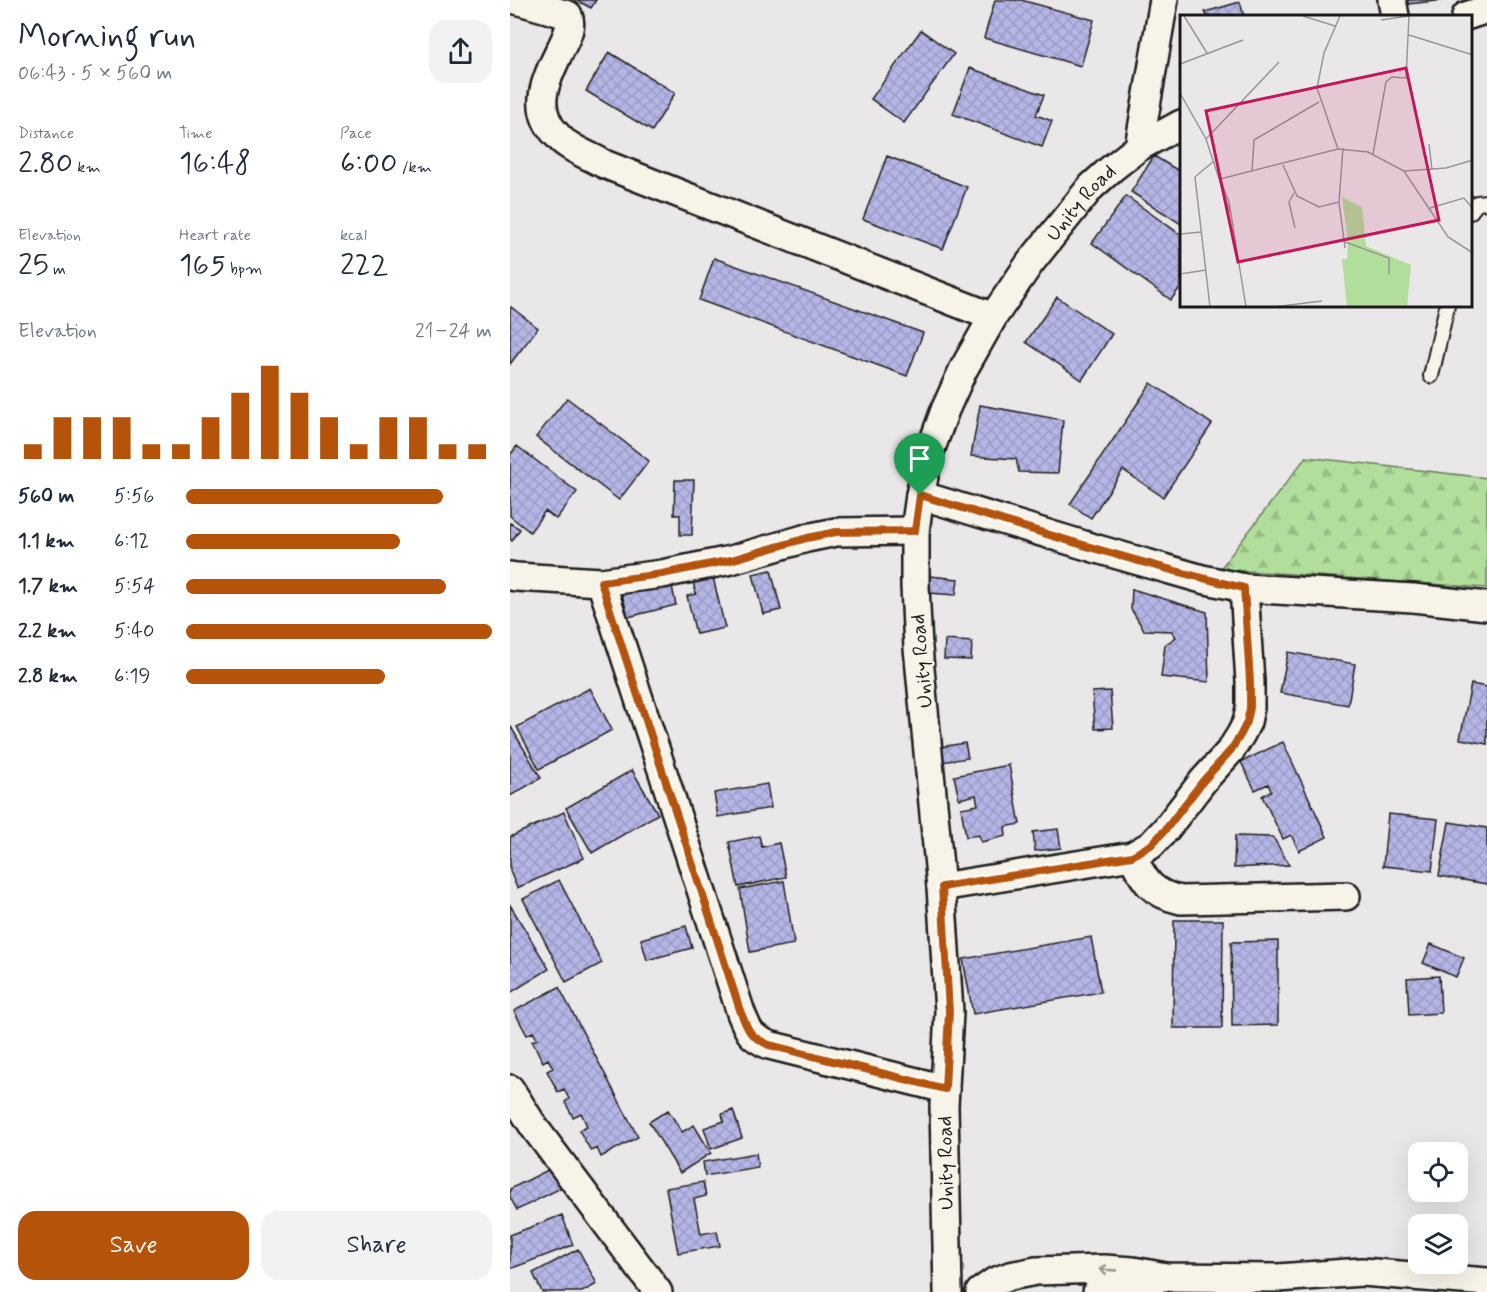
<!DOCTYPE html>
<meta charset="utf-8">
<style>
body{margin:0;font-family:Mynerve,sans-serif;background:#f2f2f3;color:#1f2937;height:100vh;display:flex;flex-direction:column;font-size:22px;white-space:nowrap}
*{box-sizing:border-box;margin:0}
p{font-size:20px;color:#747a83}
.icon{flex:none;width:33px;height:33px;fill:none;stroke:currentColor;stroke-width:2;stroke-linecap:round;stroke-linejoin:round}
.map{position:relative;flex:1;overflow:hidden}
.details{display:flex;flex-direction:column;background:#fff;width:510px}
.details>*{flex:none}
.controls{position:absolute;left:898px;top:1142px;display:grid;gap:12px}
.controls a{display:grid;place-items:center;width:60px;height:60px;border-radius:12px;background:#fff;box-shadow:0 6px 24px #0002;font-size:30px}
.pin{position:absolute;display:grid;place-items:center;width:51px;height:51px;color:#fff;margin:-62px -26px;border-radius:50% 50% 50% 0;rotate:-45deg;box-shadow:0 0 6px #0007}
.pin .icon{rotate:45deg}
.round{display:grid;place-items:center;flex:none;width:63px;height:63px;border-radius:18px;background:#f2f2f3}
.overview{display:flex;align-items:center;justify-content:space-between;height:102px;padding:0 18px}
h1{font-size:33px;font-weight:600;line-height:45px}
.stats{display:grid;grid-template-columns:repeat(3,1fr);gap:9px;height:102px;padding:6px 18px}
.stats div{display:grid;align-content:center}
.stats b{font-size:30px;font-weight:600}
.stats small{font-size:16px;font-weight:400}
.stats p{font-size:16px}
.chart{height:168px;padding:12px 18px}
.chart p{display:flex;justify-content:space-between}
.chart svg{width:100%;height:108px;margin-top:6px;stroke:#b45309;stroke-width:6}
.button{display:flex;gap:12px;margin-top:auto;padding:12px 18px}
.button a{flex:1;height:69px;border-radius:18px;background:#b45309;color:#fff;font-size:24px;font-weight:600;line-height:69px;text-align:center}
.button a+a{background:#f2f2f3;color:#1f2937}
ul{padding:0 18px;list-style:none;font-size:20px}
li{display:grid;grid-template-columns:96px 72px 1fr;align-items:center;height:45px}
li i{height:15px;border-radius:8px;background:#b45309}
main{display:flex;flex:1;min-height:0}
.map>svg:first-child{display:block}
.forest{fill:url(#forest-firs);stroke:#677d5c;stroke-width:1.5}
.building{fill:url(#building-cross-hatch);stroke:#1c1c1c;stroke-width:1.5}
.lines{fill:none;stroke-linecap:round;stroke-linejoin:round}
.service-casing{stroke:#1c1c1c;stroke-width:18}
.minor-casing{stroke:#1c1c1c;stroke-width:32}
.service{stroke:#f7f3e8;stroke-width:14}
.minor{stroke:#f7f3e8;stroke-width:27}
.oneway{stroke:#94928c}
.route-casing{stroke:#fff;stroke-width:12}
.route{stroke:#b45309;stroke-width:8}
.labels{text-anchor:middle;stroke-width:5;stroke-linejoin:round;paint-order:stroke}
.street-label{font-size:21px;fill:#1c1c1c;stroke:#f7f3e8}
.inset-road{fill:none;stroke:#989696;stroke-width:1.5}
.view{fill:#c2185b;fill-opacity:0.15;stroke:#c2185b;stroke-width:3}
.inset-edge{fill:none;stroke:#1c1c1c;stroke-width:3}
</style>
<main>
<section class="details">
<div class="overview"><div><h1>Morning run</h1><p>06:43 · 5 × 560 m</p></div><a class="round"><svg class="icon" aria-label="share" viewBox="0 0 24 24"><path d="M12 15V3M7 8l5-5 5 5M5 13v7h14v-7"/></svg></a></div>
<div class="stats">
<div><p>Distance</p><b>2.80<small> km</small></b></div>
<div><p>Time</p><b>16:48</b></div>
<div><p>Pace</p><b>6:00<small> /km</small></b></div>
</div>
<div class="stats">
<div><p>Elevation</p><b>25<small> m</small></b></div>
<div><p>Heart rate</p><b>165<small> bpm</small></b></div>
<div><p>kcal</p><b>222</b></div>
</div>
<div class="chart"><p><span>Elevation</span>21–24 m</p>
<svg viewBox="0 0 160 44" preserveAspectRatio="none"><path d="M5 44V38M15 44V27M25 44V27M35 44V27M45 44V38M55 44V38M65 44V27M75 44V17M85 44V6M95 44V17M105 44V27M115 44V38M125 44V27M135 44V27M145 44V38M155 44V38"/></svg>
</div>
<ul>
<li><b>560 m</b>5:56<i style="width:84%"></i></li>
<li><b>1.1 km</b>6:12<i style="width:70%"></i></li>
<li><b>1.7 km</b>5:54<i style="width:85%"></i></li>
<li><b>2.2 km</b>5:40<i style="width:100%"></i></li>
<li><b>2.8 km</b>6:19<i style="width:65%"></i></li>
</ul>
<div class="button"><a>Save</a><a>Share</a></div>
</section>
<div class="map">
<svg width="977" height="1292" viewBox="0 0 977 1292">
<defs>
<pattern id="forest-firs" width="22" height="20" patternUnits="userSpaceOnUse" patternTransform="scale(1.5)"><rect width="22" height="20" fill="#b2de9c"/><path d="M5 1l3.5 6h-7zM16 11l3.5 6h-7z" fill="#98be86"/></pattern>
<pattern id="building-cross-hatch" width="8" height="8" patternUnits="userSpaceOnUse" patternTransform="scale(1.5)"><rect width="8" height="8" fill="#b5b5e6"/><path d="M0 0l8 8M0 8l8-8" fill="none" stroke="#9b9bc5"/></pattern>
</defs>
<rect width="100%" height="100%" fill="#eae7e8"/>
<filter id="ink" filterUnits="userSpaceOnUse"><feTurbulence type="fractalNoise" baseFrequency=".0167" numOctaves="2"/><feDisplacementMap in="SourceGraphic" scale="12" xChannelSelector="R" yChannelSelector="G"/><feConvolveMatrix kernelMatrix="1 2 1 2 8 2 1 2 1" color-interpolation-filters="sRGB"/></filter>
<g filter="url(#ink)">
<path class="forest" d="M796 457 977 478V588L710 569Z"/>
<path class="building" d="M66 0H86L81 8Z
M485 0H511L584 20 571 66 474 38Z
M896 0H936L898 4Z
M730 2 734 16H697L695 12Z
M411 30 444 54 394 123 361 99Z
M99 52 165 93 142 131 76 91Z
M460 68 534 95 526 115 542 121 532 147 443 114Z
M377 156 457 187 433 249 353 219Z
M644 156 667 170 671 164V224L621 192Z
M616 196 671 235V286L661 300 582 243Z
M204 258 413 333 397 376 189 300Z
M547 297 602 334 572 380 516 342Z
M1 307 28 328 0 364V309Z
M641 383 702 424 653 497 613 470 581 518 560 504Z
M57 398 139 461 109 500 26 437Z
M470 405 553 420 548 473 509 472 506 459 461 456Z
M7 446 67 492 46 519 35 511 20 532 0 516V455Z
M165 480H184L182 535H170V515H164Z
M0 523 10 529 2 541 0 539Z
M261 570 271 610 253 614 243 574Z
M202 573 215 628 186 634 177 596 186 594 182 578Z
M420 576 448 579 446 595 418 593Z
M161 582 166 605 118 617 112 594Z
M622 589 697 612 699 682 651 677 655 645 666 637 662 631 634 630 621 609Z
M435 640 462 642 461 660 434 659Z
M778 652 845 664 838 705 770 693Z
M961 684 977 687V744L950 739Z
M80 688 102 730 29 769 7 727Z
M600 691 603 728 585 729 582 692Z
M1 727 31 778 0 796V728Z
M773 742 817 837 789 851 781 835 773 839 752 796 761 791 758 784 745 790 731 762Z
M455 743 458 758 432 762 430 747Z
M499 765 510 824 495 827 496 836 471 842 469 835 456 837 451 808 468 805 466 795 449 799 444 776Z
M122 770 148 814 82 853 56 808Z
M257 784 261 808 208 817 204 793Z
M54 812 74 858 7 888 0 871V837Z
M878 814 928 819 922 871 873 866Z
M939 822 977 828V884L929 876Z
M548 829 551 848 525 851 523 832Z
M249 836 252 847 269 843 276 877 228 887 219 842Z
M725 836 763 837 779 865 724 868Z
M49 880 92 963 56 982 13 899Z
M274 881 284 944 240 952 230 889Z
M0 905 39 969 0 993Z
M664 920H713L712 1028H663Z
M176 926 182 948 137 960 131 939Z
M581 937 591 992 463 1014 453 959Z
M768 941V1025L722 1026 721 942Z
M921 944 954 958 946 977 913 963Z
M929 976 931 1013 899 1015 897 978Z
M49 987 128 1137 91 1157 87 1148 81 1151 69 1130 77 1126 71 1113 63 1117 55 1102 59 1099 54 1089 48 1092 37 1071 43 1068 38 1059 33 1062 22 1041 27 1039 23 1032 17 1035 4 1011Z
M158 1110 172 1132 184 1125 201 1153 170 1173 139 1122Z
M223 1110 232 1138 201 1149 194 1128 214 1121 212 1114Z
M246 1153 248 1167 195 1176 193 1162Z
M44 1167 53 1187 7 1210 0 1197V1189Z
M193 1182 196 1196 184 1199 191 1234 207 1231 210 1246 168 1253 156 1188Z
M52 1215 63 1245 0 1269V1235Z
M68 1249 87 1284 72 1292H32L23 1273Z"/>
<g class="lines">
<g class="service-casing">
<path id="service" d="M960 212 967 203 977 202
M921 376 937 306"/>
</g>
<g class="minor-casing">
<g id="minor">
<path d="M6 0 58 15C62 25 58 33 54 42 40 72 18 106 47 135 50 138 53 142 57 144 68 152 82 157 94 164L483 317"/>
<path d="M882 0 885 16"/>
<path d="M956 16 977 9"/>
<path d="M629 147 654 0"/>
<path d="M410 495 587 549 692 579 734 588 903 598 977 606"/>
<path d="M0 576 6 577 91 582 152 574 221 560 297 538 326 532 405 531"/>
<path d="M91 582 231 1013C239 1032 239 1036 259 1045L435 1089"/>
<path d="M622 856C635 882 642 894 671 900L836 896"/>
<path d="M431 887 622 856 641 845 656 829 693 781 721 750 731 734 737 722 740 708V682L734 588"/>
<path d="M0 1089 24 1127 148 1292"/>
<path id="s1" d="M438 1292 434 1106 439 1012 431 887 408 648 405 586V531L410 495 419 454 435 410 453 370 483 317 520 263 581 187 601 169 629 147 671 124"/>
<path d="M470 1292 484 1282 500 1276 526 1271 594 1269 623 1271 656 1277 768 1278 852 1272 977 1282"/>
<path d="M587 1292 623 1287 644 1281"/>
</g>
</g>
<use href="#service" class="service"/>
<use href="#minor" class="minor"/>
</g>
<defs><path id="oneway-shaft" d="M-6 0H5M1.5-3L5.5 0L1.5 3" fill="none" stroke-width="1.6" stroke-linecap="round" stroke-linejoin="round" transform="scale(1.5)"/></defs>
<use class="oneway" href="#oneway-shaft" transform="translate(598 1270) rotate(-177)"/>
</g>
<g class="lines" filter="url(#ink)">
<g class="route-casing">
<path id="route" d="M410 495C518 528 624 563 734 588L740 682V708L737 722 731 734 721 750 693 781 656 829 641 845 622 856 432 887 439 1012 435 1089 259 1045C239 1036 239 1032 231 1013L91 582 152 574 221 560 297 538 326 532 405 531Z"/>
</g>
<use href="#route" class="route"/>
</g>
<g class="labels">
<g class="street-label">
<text dy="7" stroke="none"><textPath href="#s1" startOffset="1137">Unity Road</textPath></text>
<text transform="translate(411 661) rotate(-95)" y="7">Unity Road</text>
<text transform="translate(435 1163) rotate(-91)" y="7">Unity Road</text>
</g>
</g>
<g transform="translate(670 15)">
<rect width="292" height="292" fill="#eae7e8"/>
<path d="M162 182 182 192 186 231 231 250 227 292H167L162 244H167L168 227Z" fill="#b2de9c"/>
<path class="inset-road" d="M4 1 27 38M123 1 155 11M201 5 229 1M229 20 293 40M0 49 63 25M0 78 26 124 50 197M26 124 99 47M249 129 252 155M163 133 159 187 165 233M158 134 137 73 144 38 160 1M193 139 206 67 212 62 226 63 229 1M103 150 117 181 139 192 159 187M224 156 266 153 293 145M72 157 74 125 139 87M40 164 158 134 188 137 224 156 268 222 293 238M42 169 49 187 66 292M114 178 109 187 115 213M250 193 284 183 293 194M0 219 21 217M165 227 209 243V259M0 259 26 255M30 292 15 162 34 146M93 292 142 286"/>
<path class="view" d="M226 53 259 205 58 247 26 96Z"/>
<rect width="292" height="292" class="inset-edge"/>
</g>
</svg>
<div class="controls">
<a><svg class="icon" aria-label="locate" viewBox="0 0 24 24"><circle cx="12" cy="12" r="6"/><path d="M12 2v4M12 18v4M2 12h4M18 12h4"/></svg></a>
<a><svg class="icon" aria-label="layers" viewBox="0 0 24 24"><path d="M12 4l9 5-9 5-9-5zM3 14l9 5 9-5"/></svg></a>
</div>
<div class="pin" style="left:410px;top:495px;background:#1e9e55"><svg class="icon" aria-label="arrive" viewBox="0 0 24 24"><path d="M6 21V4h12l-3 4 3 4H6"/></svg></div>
</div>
</main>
